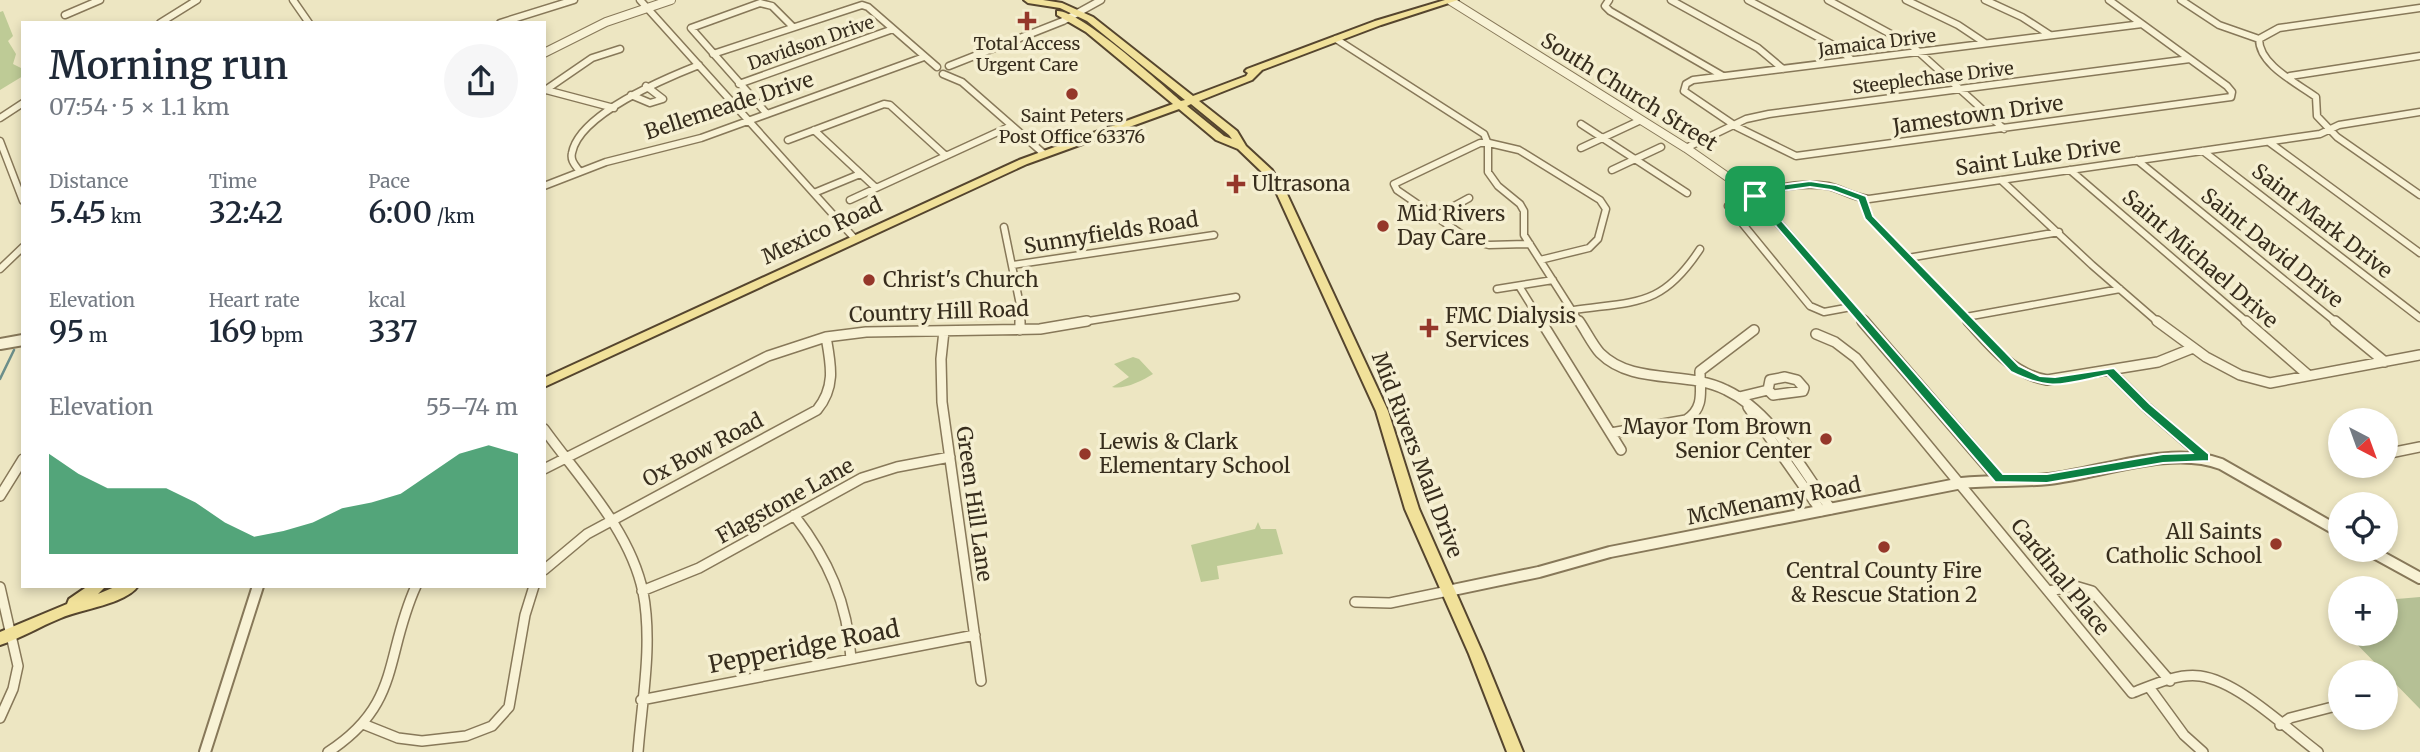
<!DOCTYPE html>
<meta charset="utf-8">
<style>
body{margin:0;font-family:Merriweather,serif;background:#f6f6f7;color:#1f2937;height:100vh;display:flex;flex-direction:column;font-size:26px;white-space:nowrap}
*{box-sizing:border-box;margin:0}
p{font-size:23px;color:#747a83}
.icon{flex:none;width:38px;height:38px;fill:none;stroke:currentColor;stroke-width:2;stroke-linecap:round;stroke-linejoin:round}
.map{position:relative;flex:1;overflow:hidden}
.side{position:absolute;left:21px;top:21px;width:525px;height:567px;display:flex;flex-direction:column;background:#fff;border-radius:0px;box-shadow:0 4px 10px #0003}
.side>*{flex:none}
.needle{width:46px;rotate:139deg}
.tools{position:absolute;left:2328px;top:408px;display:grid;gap:14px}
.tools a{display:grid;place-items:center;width:70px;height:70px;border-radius:50%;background:#fff;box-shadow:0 4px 10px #0003;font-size:35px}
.pin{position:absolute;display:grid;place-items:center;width:60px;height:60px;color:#fff;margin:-30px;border-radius:14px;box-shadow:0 4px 10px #0006}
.round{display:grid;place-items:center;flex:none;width:74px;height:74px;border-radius:37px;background:#f6f6f7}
.overview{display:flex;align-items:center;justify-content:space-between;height:119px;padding:0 28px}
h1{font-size:38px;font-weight:600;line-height:52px}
.figures{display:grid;grid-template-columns:repeat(3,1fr);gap:10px;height:119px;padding:7px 28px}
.figures div{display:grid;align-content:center}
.figures b{font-size:30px;font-weight:600}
.figures small{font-size:19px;font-weight:400}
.figures p{font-size:19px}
.chart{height:196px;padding:14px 28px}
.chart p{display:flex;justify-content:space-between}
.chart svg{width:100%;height:126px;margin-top:7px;fill:#0b8043;opacity:.7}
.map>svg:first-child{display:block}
.green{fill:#becb96}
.cemetery{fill:#b5c095}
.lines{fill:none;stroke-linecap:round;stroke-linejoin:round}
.stream{stroke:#6b8e8a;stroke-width:2.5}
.minor-far1-casing{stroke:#877859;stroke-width:9}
.minor-casing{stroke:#877859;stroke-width:12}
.tertiary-far1-casing{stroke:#877859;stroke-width:10}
.tertiary-casing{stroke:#877859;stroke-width:14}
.primary-casing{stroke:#55452e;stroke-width:4}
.minor-far1{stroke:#f8f2d5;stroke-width:6}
.minor{stroke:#f8f2d5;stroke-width:9}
.tertiary-far1{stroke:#f8f2d5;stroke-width:8}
.tertiary{stroke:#f8f2d5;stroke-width:10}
.primary{fill:#f1e19a;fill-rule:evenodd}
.route{fill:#0b8043;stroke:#fff;stroke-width:2;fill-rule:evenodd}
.poi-dot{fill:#95372a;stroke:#f5efd1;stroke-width:2.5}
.labels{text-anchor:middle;stroke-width:7;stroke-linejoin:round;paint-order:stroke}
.far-street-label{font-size:18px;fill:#372d1d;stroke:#f5efd1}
.far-poi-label{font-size:18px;fill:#372d1d;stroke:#f5efd1}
.street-label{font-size:21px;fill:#372d1d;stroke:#f5efd1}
.poi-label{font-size:21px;fill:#372d1d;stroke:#f5efd1;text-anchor:start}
.near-street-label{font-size:24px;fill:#372d1d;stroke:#f5efd1}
</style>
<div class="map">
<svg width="2420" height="752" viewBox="0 0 2420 752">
<rect width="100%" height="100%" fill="#ede6c2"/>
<path class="green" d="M3 11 13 36 8 41 16 54 13 64 23 69V76L0 90V12Z
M1133 357 1139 359 1153 374C1142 381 1123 390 1112 387L1129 377 1114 364Z
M1258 522 1261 529H1276L1283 554 1217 566 1219 579 1201 582 1191 545 1255 529Z"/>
<path class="cemetery" d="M2420 597V709L2347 634H2385V600Z"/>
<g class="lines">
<path class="stream" d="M0 379 14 350"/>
<g class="minor-far1-casing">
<path id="minor-far1" d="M293 0 309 23
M640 0 855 239
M1609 0 1605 6 1610 11 1723 76
M1671 0 1758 48 1783 69
M1748 0 1833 45 1852 60
M1828 0 1911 45 2004 129
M1906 0 1958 25 1985 43
M1985 0 2022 17 2050 35
M2109 0 2142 24
M2181 0 2219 25 2259 39
M65 15 100 0
M160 23 197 0
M500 23 574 0
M2142 24 2227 86 2232 92 2231 97 1796 156 1737 127 1684 91 1686 84 1693 80Z
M1336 39 1484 134 1488 144V172L1498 186 1520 204 1524 211V235L1580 323
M2259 39C2259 65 2297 83 2316 97L2317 116 2337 137 2420 195
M2259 39 2279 28 2420 8
M713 54 862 5 868 7 937 67
M949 66 1063 21 1101 0
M943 74 962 82 1043 153
M2290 76 2420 56
M739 84 893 29
M546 90 614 108
M544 91 592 58 620 49
M631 95 650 103 663 99 646 86
M767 114 691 28 760 3 772 6 793 27
M0 118 23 103
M1581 124 1687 193
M814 130 876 188
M788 140 884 104 890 105 946 156
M0 141 23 201
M2269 142 2420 253
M1581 148 1641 120
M1686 148 1746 119 1769 114 2190 59
M2203 151 2420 318
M2137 160 2337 323
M1612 170 1661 147
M2070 170 2248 323
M580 172C576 166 570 161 572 153 579 114 666 78 699 65
M2001 180 2092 265 2159 323
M544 186 606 162 701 138 924 57
M814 193 860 174
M1863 199 1869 217 1970 323
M850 200 1011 126
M1436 216 1469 198
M1004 227 1020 305V323
M1530 244 1489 245 1470 240 1397 190 1394 184 1480 143H1489L1519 150 1600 200 1606 209 1598 239 1589 248 1540 260
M1908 258 2059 232
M1013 265 1214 235
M0 269 23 247
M1519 286 1542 323
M1497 289 1553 280
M1851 307 1824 312 1810 306 1728 206C1740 202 1753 194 1763 192 1783 186 1807 183 1828 186 1842 189 1854 198 1869 199L2320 134 2339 125 2420 112
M1574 310C1637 301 1662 307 1700 249
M1966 317 2120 289
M1076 323 1236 297"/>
</g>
<g class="minor-casing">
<path id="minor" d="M1020 321V330
M1541 321 1621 450
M1579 321C1586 331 1592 344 1600 353 1633 386 1687 370 1726 390 1773 412 1801 469 1831 509
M1968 321C1991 346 2012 374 2047 380L2158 362 2193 348
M2157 321 2206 357 2240 375 2270 383 2420 355
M2246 321 2308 375
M2335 321 2385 362
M944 331 941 359 942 402 981 681
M1816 334 1835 342 1856 358 2132 693C2153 685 2177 673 2200 676 2238 681 2287 729 2318 752
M2110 371 2146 407 2205 458
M1785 377 1797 380 1804 388 1803 391 1773 395 1768 390 1770 380Z
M1739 397 1768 390
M1748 407 1821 511
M544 429C580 479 630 530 643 592 653 644 642 700 638 752
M1611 433 1686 420C1705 408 1700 391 1700 371L1754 330
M2385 454 2420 447
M544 469 768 356 826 337 866 332 1040 329 1087 321
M0 496 23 459
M794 515C828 559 848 603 851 659
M544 570 587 534 817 410C836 387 831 365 826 337
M0 587 18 666 13 689 0 718
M642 591 699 568 862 478 897 467 950 457
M2049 591 2075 586 2092 591 2170 681
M1355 602 1390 603 1448 591
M2149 687 2184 735 2203 752
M641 700 975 635
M363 724 398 738 422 741 466 736 492 726 509 707 525 615 534 586
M2280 725 2290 718 2340 705
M328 752C402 704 384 656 416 586"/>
</g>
<g class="tertiary-far1-casing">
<path id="tertiary-far1" d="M1451 1 1686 148 1755 196 1865 323
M544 53 606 22 671 0"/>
</g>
<g class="tertiary-casing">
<path id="tertiary" d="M1863 321 1999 479
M0 344 23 340
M2369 550 2420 578
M1448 591 1539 572 1610 552 1962 483C1991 480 2020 482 2049 479 2101 473 2171 445 2221 464L2340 532
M205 752 258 586"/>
</g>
<g class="primary-casing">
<path id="primary" d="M1024 0H1043L1062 3 1093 17 1193 96 1246 76 1248 73 1245 71 1247 69 1375 21 1445 0H1458L1381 25 1262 70 1252 80 1199 101 1237 131 1246 146 1272 170 1287 194 1388 411 1419 509 1483 654 1523 752H1507L1469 654 1405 509 1376 411 1277 194 1264 174 1238 149 1216 140 1179 109 1027 164 544 387V378L1019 160 1173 104 1086 32 1057 15V11C1080 10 1160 83 1181 101L1185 100 1087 21 1060 8 1028 3ZM1191 104 1229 135 1232 139 1224 136 1187 106Z
M88 586H106L98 594 117 586H138C126 604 81 609 61 618 41 626 21 638 0 645V632L67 604 69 599Z"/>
</g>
<use href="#minor-far1" class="minor-far1"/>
<use href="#minor" class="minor"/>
<use href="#tertiary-far1" class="tertiary-far1"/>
<use href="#tertiary" class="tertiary"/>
<use href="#primary" class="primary"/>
</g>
<path class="route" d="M1810 181 1836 185 1866 196 1873 216 2019 366 2040 376 2055 377 2114 368 2150 404 2209 454V461L2163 463 2047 483 1995 482 1750 196 1766 187ZM1810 187 1831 190 1858 200 1865 219 2011 372C2052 392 2064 384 2107 375L2142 410 2192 453 2163 454 2047 474H2003L1761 197 1768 193Z"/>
<g class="poi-dot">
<path d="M1023.5 10.5h7v7h7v7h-7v7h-7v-7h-7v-7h7z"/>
<circle cx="1072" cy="94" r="7"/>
<path d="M1232.5 173.5h7v7h7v7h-7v7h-7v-7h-7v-7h7z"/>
<circle cx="1383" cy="226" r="7"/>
<circle cx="869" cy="280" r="7"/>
<path d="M1425.5 317.5h7v7h7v7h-7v7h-7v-7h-7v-7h7z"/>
<circle cx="1826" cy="439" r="7"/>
<circle cx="1085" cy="454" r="7"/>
<circle cx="2276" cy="544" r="7"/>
<circle cx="1884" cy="547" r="7"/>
</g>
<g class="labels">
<g class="far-street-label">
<text transform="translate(811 43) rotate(-19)" y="6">Davidson Drive</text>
<text transform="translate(1877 43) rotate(-7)" y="6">Jamaica Drive</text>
<text transform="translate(1933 78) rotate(-7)" y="6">Steeplechase Drive</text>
</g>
<g class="far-poi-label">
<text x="1027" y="50">Total Access<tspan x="1027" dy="21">Urgent Care</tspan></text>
<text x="1072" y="122">Saint Peters<tspan x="1072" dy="21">Post Office 63376</tspan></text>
</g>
<g class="street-label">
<text transform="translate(1629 92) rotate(32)" y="7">South Church Street</text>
<text transform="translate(729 106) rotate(-18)" y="7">Bellemeade Drive</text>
<text transform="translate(1978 115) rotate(-8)" y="7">Jamestown Drive</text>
<text transform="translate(2038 157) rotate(-8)" y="7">Saint Luke Drive</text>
<text transform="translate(2322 221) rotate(38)" y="7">Saint Mark Drive</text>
<text transform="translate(822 231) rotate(-25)" y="7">Mexico Road</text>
<text transform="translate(1111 233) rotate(-9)" y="7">Sunnyfields Road</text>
<text transform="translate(2272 248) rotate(39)" y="7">Saint David Drive</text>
<text transform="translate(2200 259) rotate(41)" y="7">Saint Michael Drive</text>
<text transform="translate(939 312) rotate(-2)" y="7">Country Hill Road</text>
<text transform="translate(703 450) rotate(-28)" y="7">Ox Bow Road</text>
<text transform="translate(1417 455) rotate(69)" y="7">Mid Rivers Mall Drive</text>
<text transform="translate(785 501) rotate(-29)" y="7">Flagstone Lane</text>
<text transform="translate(1774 501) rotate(-11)" y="7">McMenamy Road</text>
<text transform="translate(974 504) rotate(82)" y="7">Green Hill Lane</text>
<text transform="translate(2060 577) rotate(51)" y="7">Cardinal Place</text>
</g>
<g class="poi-label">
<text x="1252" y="191">Ultrasona</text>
<text x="1397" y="221">Mid Rivers<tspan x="1397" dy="24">Day Care</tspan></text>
<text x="883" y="287">Christ's Church</text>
<text x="1445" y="323">FMC Dialysis<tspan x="1445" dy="24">Services</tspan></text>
<text x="1812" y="434" text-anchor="end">Mayor Tom Brown<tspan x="1812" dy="24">Senior Center</tspan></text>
<text x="1099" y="449">Lewis &amp; Clark<tspan x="1099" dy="24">Elementary School</tspan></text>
<text x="2262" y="539" text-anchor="end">All Saints<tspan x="2262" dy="24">Catholic School</tspan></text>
<text x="1884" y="578" text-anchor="middle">Central County Fire<tspan x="1884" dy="24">&amp; Rescue Station 2</tspan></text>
</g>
<g class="near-street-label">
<text transform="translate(804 647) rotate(-11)" y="8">Pepperidge Road</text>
</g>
</g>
</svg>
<div class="tools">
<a><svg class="needle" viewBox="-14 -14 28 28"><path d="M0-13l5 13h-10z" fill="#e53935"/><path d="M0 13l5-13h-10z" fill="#747a83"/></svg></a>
<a><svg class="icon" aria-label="locate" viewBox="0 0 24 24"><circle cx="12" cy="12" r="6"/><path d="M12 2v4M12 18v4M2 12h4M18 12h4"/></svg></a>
<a>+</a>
<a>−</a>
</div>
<div class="pin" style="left:1755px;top:196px;background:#1e9e55"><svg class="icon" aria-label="arrive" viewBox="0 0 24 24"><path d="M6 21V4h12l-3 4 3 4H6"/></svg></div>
<section class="side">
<div class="overview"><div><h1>Morning run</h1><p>07:54 · 5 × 1.1 km</p></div><a class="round"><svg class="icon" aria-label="share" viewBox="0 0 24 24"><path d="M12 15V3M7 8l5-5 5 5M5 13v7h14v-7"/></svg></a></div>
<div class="figures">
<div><p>Distance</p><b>5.45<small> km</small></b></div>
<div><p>Time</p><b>32:42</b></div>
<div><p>Pace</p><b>6:00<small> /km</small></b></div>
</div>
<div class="figures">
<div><p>Elevation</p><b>95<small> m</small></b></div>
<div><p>Heart rate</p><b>169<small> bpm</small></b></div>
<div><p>kcal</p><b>337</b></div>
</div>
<div class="chart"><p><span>Elevation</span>55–74 m</p>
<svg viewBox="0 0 160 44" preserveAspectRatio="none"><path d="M0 44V9L10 16L20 21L30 21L40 21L50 26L60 33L70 38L80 36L90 33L100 28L110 26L120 23L130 16L140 9L150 6L160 9V44z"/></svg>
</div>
</section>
</div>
